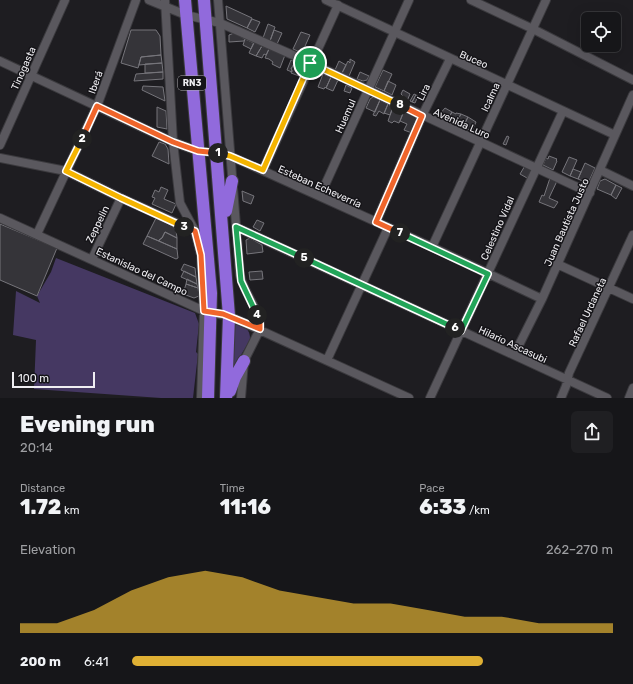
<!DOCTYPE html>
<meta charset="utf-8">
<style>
body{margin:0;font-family:Rubik,sans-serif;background:#1f1f22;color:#f1f3f6;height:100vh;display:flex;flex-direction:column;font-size:15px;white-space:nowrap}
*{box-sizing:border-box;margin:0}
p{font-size:13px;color:#9e9fa2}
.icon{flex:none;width:22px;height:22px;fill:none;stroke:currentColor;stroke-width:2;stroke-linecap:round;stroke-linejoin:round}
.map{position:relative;height:398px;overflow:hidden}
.details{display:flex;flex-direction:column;background:#161619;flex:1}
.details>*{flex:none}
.tools{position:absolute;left:581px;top:12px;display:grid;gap:8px}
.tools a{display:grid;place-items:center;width:40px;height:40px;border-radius:6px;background:#161619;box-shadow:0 4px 16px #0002,0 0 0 1px #353538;font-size:20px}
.scale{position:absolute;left:12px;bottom:10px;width:83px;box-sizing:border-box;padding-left:4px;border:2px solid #efeef2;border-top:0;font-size:11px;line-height:14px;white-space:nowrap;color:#efeef2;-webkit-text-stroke:3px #151418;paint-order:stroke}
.pin{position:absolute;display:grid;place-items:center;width:34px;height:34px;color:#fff;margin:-17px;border:2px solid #fff;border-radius:50%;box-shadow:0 1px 4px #0007}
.km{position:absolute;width:20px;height:20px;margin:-10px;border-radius:50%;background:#222;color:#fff;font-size:11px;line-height:20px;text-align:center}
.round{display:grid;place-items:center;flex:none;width:42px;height:42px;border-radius:6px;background:#1f1f22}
.head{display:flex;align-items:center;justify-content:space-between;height:68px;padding:0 20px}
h1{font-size:22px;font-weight:800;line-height:30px}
.stats{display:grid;grid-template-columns:repeat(3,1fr);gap:6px;height:68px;padding:4px 20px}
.stats div{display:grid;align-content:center}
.stats b{font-size:20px;font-weight:800}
.stats small{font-size:11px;font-weight:400}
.stats p{font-size:11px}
.chart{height:112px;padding:8px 20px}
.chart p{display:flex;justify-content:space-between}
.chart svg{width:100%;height:72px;margin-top:4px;fill:#dfb034;opacity:.7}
ul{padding:0 20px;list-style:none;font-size:13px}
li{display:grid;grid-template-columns:64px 48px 1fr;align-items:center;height:30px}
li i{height:10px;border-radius:5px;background:#dfb034}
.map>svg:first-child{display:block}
.green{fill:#453862}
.building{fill:#353439;stroke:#76757b}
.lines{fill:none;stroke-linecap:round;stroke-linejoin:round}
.minor-casing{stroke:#3b3a3e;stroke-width:10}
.highway-casing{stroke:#3b3a3e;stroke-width:14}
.minor{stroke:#5a585e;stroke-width:8}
.highway{stroke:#916adc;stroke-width:12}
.split-1-casing{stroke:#fff;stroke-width:8}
.split-2-casing{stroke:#fff;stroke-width:8}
.split-3-casing{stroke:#fff;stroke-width:8}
.split-4-casing{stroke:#fff;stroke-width:8}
.split-5-casing{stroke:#fff;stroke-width:8}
.split-6-casing{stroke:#fff;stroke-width:8}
.split-7-casing{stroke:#fff;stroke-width:8}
.split-8-casing{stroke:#fff;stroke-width:8}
.split-9-casing{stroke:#fff;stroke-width:8}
.split-1{stroke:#f5b400;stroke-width:5}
.split-2{stroke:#f0652b;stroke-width:5}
.split-3{stroke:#f5b400;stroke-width:5}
.split-4{stroke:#f0652b;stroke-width:5}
.split-5{stroke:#22a559;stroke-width:5}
.split-6{stroke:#22a559;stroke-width:5}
.split-7{stroke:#22a559;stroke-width:5}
.split-8{stroke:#f0652b;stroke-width:5}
.split-9{stroke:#f5b400;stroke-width:5}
.labels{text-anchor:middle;stroke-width:3;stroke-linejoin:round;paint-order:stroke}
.shield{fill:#151418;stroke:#aeadb1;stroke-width:1}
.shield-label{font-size:9px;font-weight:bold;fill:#efeef2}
.street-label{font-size:10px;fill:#efeef2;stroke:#151418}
</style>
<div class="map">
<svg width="633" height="398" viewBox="0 0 633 398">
<rect width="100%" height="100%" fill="#1e1d21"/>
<path class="green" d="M56 258 195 313 199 324 196 352 198 354 193 398H161L34 389 36 340 13 335 16 291 40 303 37 296 51 272Z
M232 324C243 324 251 329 250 340L230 373Z"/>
<path class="building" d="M226 6 252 18 247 28 227 19Z
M252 19 260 22 255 32 247 28Z
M268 24 275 27 270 41 263 38Z
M131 30H156L160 36 161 55 141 57 138 68 121 63Z
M274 30 282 33 277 44 270 41Z
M301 32 310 35 302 53 293 49Z
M234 33 245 39 244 41 229 42V35Z
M245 39 254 43 251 49 243 45Z
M254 42 262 46 256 56 249 53Z
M262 46 269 49 266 55 264 54 262 58 256 56Z
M269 49 285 55 280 68 272 64 273 62 269 59 265 58Z
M161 55 162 63 139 65 141 57Z
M350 59 355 62 349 76 342 73 348 61 350 63Z
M291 60 295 62 291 69 292 70V72L287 70Z
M339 61 346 65 342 73 335 70Z
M295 62 301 64 303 68 299 76 291 73 292 70 291 69Z
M162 63 163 72 145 73V64Z
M383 70 392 74 384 91 375 87Z
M163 72V79L134 81 136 74Z
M360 72 369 76 367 80 363 81 357 79Z
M323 74 331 77 326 88 325 87 324 89 318 87Z
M331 77 338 80 333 91 326 88Z
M388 81 396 85 392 95 384 91Z
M346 85 352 88 350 93 344 91Z
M143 86 163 87 165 101 142 90Z
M403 90 410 94 407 101 403 99 404 97 401 94Z
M414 94 416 95 412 102 410 101Z
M416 95 418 96 415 103 412 102Z
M373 97 380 100 375 112 366 108 370 99Z
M380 100 388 104 384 114 379 111 376 116 373 115Z
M388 104 393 107 390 115 384 113Z
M157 107 166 111 167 129 157 127Z
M393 107 404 111 399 123 394 121 392 123 388 121Z
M445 108 452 112 448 119 439 115Z
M404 111 416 117 417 122 412 133 404 130 407 124 400 121Z
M452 112 456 114V113L461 114 456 123 448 119Z
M461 114 468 117 463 127 456 123Z
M468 117 476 122 472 131 463 127Z
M507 136 509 137 506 145 503 144Z
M159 142 165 144 168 149 169 164 152 156Z
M549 156 557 159 556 160 557 161 553 170 543 165 546 158 548 159Z
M569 157 577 160 570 176 562 172Z
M585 163 595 168 589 181 585 182 578 179Z
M526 164 532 169 527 178 520 174Z
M573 169 581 172 578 179 570 176Z
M550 178 557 181 549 198 558 202 554 208 539 202 542 195 544 196Z
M605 179 616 185 611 195 597 189 600 181Z
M616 185 622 188 616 199 611 195Z
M161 187 168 190 164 199 176 204 172 213 152 204 155 198 152 197 155 190 159 192Z
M242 191 254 196 251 204 243 201Z
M156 218 173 226 176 230 177 238 165 232 162 238 159 240V241L147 236Z
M257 220 264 223 260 231 253 227Z
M0 224 57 248 37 296 0 280Z
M165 232 177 238V249L159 241V240L162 238Z
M147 236 177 249 178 258 176 259 143 244Z
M250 238 262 245 263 252 247 254 246 240Z
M184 264 195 268 196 277 181 270Z
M184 271 196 277 197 284 181 277Z
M262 271 263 279 250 280 249 272Z
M187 279 197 284 198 288 186 284Z
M186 284 198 288 199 296 194 298 183 294Z"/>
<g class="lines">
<g class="minor-casing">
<path id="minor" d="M149 0 186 15 220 23 311 63 590 193
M165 0 173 142 180 203 195 231 201 255 204 311 201 398
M218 0 240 275C243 292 262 313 260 329L244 361 241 398
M326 0 615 135
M471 0 533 29 633 80
M0 61 173 142 198 151 217 153 230 156 248 164 432 247 542 299
M0 145 65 0
M0 158 66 171 121 198 195 231
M263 170 338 5
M600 170 633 186
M320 196 409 0
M0 218 204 311 229 316 409 398
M376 222 422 116 450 59
M236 227 607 398
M37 234 97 106 136 0
M432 247 546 0
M92 259 121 198
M557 264 633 299
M514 355 542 299 633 95
M327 360 388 228
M430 398 563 111
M561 398 566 386 569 373 633 235
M629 398 633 388"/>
</g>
<g class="highway-casing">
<path id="highway" d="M185 0 211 293 208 398
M204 0 229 316 226 398
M226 211 232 181
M230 391 235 377 244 361"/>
</g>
<use href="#minor" class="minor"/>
<use href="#highway" class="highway"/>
</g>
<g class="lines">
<g class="split-1-casing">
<path id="split-1" d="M218 153 230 156 263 170 310 63"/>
</g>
<g class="split-2-casing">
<path id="split-2" d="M82 139 97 106 173 142 198 151 218 153"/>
</g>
<g class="split-3-casing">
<path id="split-3" d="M82 139 66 171 121 198 184 227"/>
</g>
<g class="split-4-casing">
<path id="split-4" d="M184 227 195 231 201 255 204 311 223 314 260 329V322L257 315"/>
</g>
<g class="split-5-casing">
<path id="split-5" d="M257 315 241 281 236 227 304 258"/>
</g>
<g class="split-6-casing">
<path id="split-6" d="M304 258 455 328"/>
</g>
<g class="split-7-casing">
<path id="split-7" d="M400 233 488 274 461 331 455 328"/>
</g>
<g class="split-8-casing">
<path id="split-8" d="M400 233 376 222 422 116 400 105"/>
</g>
<g class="split-9-casing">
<path id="split-9" d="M310 63 400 105"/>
</g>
<use href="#split-1" class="split-1"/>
<use href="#split-2" class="split-2"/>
<use href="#split-3" class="split-3"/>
<use href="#split-4" class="split-4"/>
<use href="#split-5" class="split-5"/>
<use href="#split-6" class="split-6"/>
<use href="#split-7" class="split-7"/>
<use href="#split-8" class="split-8"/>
<use href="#split-9" class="split-9"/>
</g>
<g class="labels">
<rect class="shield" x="178" y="76" width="28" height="14" rx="3"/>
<g class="shield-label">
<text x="192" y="86">RN3</text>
</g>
<g class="street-label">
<text transform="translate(474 59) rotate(24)" y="4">Buceo</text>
<text transform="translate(23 68) rotate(-66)" y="4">Tinogasta</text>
<text transform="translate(95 82) rotate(-70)" y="4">Iberá</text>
<text transform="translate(423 92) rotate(-64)" y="4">Lira</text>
<text transform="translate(490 97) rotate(-65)" y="4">Icalma</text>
<text transform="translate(345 116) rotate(-66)" y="4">Huemul</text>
<text transform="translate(462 123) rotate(24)" y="4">Avenida Luro</text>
<text transform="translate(320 186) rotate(24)" y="4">Esteban Echeverría</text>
<text transform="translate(566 222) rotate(-66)" y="4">Juan Bautista Justo</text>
<text transform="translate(97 224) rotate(-64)" y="4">Zeppelin</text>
<text transform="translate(497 228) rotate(-66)" y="4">Celestino Vidal</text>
<text transform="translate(142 271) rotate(25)" y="4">Estanislao del Campo</text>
<text transform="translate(587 312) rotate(-65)" y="4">Rafael Urdaneta</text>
<text transform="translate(513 344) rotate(25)" y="4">Hilario Ascasubi</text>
</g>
</g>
</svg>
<div class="tools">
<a><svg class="icon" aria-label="locate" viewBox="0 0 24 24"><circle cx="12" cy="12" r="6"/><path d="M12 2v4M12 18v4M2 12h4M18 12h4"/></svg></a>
</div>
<div class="scale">100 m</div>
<div class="pin" style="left:310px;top:63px;background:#1e9e55"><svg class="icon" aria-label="arrive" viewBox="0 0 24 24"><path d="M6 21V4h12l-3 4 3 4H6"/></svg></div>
<b class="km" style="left:218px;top:153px">1</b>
<b class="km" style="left:82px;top:139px">2</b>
<b class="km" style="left:184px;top:227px">3</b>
<b class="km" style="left:257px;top:315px">4</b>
<b class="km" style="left:304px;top:258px">5</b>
<b class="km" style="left:455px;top:328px">6</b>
<b class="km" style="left:400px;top:233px">7</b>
<b class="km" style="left:400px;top:105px">8</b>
</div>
<section class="details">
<div class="head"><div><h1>Evening run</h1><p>20:14</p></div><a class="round"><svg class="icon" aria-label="share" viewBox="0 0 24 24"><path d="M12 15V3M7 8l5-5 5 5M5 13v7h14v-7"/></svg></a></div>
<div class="stats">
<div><p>Distance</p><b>1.72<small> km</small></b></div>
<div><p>Time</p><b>11:16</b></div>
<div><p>Pace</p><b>6:33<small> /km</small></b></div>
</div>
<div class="chart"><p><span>Elevation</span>262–270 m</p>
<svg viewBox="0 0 160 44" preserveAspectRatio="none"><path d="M0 44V38L10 38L20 30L30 18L40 10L50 6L60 10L70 18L80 22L90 26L100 26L110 30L120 34L130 34L140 38L150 38L160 38V44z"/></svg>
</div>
<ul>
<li><b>200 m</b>6:41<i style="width:73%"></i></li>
</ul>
</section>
